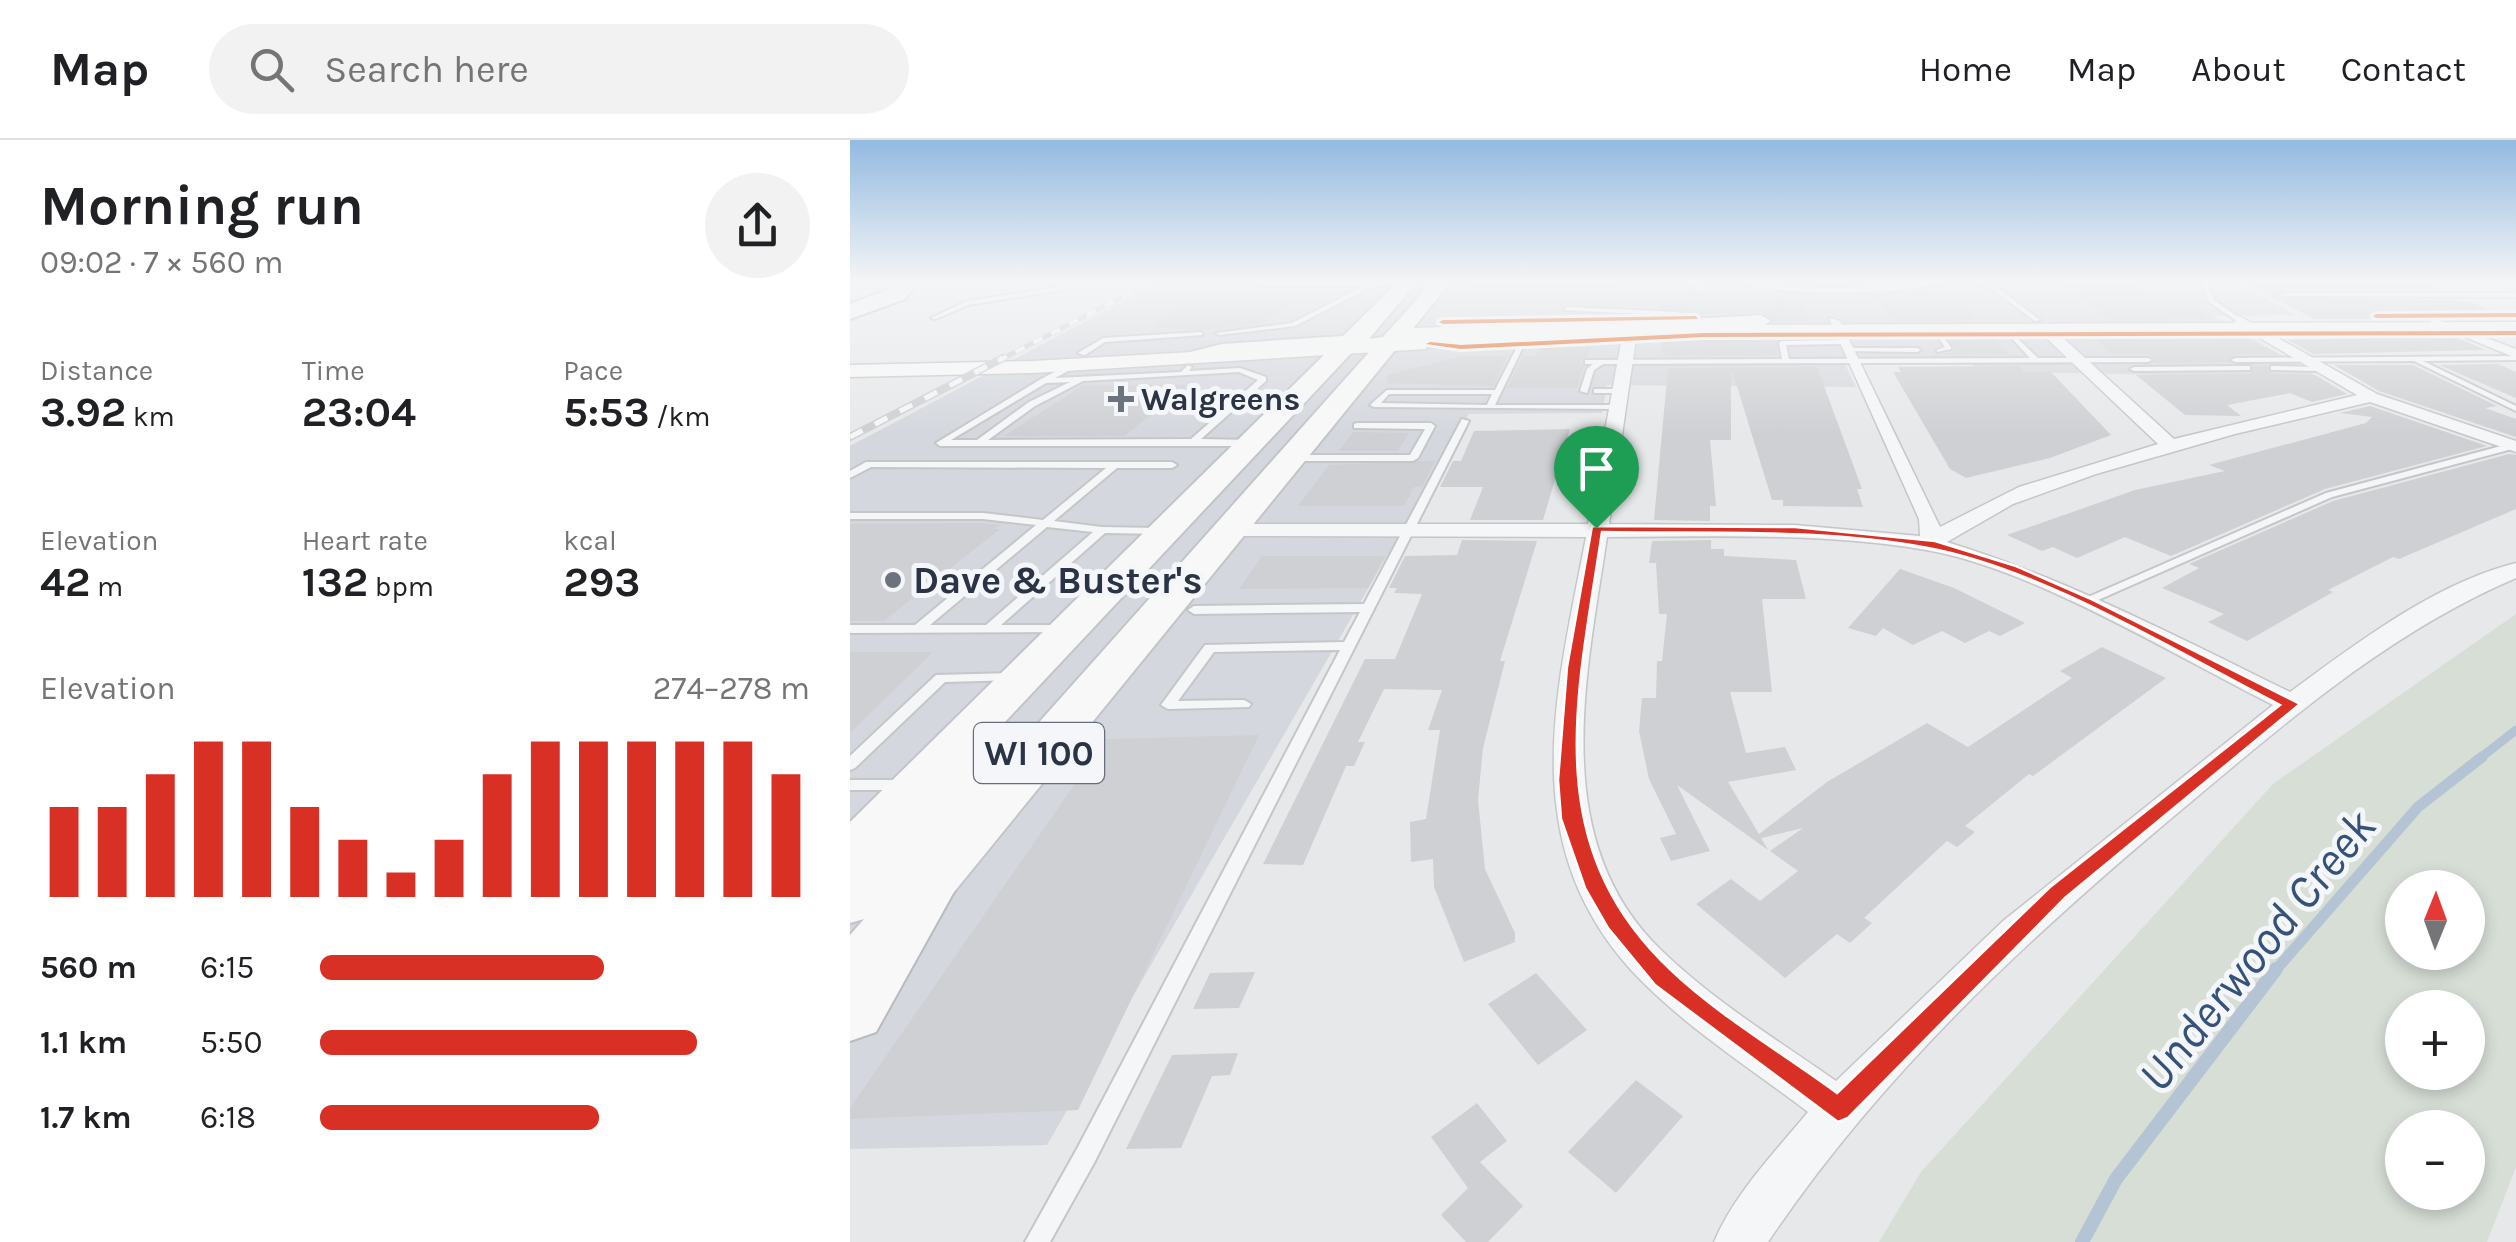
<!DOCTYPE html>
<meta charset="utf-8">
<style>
body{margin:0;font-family:Karla,sans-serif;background:#f2f2f2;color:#202124;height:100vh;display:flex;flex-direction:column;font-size:38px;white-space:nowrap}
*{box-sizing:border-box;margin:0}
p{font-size:32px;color:#757577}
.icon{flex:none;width:55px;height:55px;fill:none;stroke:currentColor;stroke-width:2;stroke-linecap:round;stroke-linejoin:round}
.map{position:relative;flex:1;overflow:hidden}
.details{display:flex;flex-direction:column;background:#fff;width:850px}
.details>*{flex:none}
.needle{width:65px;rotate:1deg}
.tools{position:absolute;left:1535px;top:730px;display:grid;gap:20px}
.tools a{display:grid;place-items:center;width:100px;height:100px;border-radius:50%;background:#fff;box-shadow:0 5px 15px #0003;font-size:50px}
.pin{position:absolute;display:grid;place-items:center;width:85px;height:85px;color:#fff;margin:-102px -42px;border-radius:50% 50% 50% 0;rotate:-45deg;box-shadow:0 0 10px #0007}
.pin .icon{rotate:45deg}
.round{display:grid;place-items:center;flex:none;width:105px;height:105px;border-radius:52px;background:#f2f2f2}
.summary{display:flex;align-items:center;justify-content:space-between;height:170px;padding:0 40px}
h1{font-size:55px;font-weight:700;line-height:75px}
.stats{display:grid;grid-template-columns:repeat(3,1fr);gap:15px;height:170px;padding:10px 40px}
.stats div{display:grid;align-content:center}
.stats b{font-size:42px;font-weight:700}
.stats small{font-size:28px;font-weight:400}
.stats p{font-size:28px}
.chart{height:280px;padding:20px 40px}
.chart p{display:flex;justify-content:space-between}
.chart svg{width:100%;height:180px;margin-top:10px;stroke:#d93025;stroke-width:6}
ul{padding:0 40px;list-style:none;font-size:32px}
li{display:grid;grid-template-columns:160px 120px 1fr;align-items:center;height:75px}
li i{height:25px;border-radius:12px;background:#d93025}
header{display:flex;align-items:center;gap:60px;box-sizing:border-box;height:140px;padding:0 50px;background:#fff;border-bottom:2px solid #e0e0e0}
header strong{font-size:48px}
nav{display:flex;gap:55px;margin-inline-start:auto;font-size:35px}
.search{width:700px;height:90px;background:#f2f2f2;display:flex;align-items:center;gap:25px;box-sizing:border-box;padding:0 35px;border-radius:55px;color:#757577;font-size:38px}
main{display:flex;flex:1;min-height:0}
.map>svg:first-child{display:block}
.built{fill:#d4d7dd}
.green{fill:#d6ded6;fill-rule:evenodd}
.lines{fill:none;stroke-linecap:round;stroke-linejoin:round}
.stream-far2{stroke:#b4c4d5;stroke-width:9}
.stream-far1{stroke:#b4c4d5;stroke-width:11}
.stream{stroke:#b4c4d5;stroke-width:14}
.building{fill:#ced0d3}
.lane-casing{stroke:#c4c6c8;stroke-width:4}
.street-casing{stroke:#c4c6c8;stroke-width:3}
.secondary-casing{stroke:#c4c6c8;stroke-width:3}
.primary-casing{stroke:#c2c5c8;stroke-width:4}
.highway-casing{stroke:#b8bbbf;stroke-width:4}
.lane{fill:#f5f6f7;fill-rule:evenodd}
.street{fill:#f5f6f7;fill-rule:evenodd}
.secondary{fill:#f8f8f8;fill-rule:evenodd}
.primary{fill:#f8f8f8;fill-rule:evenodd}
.highway{fill:#f8f8f8;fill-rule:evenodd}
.rail-far1-casing{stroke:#cecfd2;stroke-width:5}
.rail-casing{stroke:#cecfd2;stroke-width:8}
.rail-far1{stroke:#f4f6f9;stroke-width:4;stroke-dasharray:10;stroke-linecap:butt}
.rail{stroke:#f4f6f9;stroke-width:5;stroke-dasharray:14;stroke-linecap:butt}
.cycleway-casing{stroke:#f4f6f9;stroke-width:6}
.cycleway{fill:#e8590c;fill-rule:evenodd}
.route{fill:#d93025;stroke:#fff;stroke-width:2.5;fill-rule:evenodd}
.poi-dot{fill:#6c737f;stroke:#f4f6f9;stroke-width:4}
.labels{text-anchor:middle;stroke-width:10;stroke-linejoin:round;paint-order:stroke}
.far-poi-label{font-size:32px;font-weight:bold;fill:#2b3445;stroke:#f4f6f9;text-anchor:start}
.shield{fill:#f4f6f9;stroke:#676e7b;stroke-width:2.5}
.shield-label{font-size:35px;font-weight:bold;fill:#2b3445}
.poi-label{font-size:38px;font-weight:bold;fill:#2b3445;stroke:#f4f6f9;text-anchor:start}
.near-water-label{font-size:48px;font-style:italic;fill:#34527a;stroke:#f4f6f9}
</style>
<header>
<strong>Map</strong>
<div class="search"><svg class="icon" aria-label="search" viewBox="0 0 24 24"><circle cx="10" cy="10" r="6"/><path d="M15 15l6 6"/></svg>Search here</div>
<nav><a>Home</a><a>Map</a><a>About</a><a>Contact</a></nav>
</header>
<main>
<section class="details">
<div class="summary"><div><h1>Morning run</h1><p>09:02 · 7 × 560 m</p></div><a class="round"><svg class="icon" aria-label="share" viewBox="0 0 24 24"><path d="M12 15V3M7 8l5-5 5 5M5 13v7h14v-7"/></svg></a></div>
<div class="stats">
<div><p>Distance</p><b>3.92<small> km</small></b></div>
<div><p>Time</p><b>23:04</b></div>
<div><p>Pace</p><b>5:53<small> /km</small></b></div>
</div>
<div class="stats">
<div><p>Elevation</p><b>42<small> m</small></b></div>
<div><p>Heart rate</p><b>132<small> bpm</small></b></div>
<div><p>kcal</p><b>293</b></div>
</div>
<div class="chart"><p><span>Elevation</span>274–278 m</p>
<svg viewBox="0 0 160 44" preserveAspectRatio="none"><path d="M5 44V22M15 44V22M25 44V14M35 44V6M45 44V6M55 44V22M65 44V30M75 44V38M85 44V30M95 44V14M105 44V6M115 44V6M125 44V6M135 44V6M145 44V6M155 44V14"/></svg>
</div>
<ul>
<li><b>560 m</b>6:15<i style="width:58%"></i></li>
<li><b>1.1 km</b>5:50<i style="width:77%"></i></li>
<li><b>1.7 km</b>6:18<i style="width:57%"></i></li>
</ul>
</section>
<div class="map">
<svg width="1666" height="1102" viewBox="0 0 1666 1102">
<rect width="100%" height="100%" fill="#e6e8ea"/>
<path class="built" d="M314 140H1380L1446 175 1364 176 1480 244 1363 236 1128 231 1117 219 992 218 1006 247 757 245 752 273 619 274 197 1005 0 1009V306Z"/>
<path class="green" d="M1666 474V1027L1637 1102H1029L1071 1032 1423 644ZM1552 748H1618V812H1552ZM1552 868H1618V932H1552ZM1552 988H1618V1052H1552Z"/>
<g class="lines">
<path class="stream-far2" d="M1629 619 1666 590"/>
<path class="stream-far1" d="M1424 832 1568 667 1632 617"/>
<path class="stream" d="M1232 1102 1266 1039 1426 829"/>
</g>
<path class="building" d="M1585 140 1583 147 1588 149H1435L1429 156 1617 161 1662 178H1596L1582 174 1577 179H1464L1395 143Z
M1217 146H1284L1300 156H1326L1363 179 1261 180Z
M811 151 948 155 960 181H925L911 171 842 175 811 168Z
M1065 151H1102L1128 180 1042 181 1025 155Z
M341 161H379L373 165H436L414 183 354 190 303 187Z
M1603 196 1636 210 1463 214 1438 200Z
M1392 197 1429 214H1385L1378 222 1304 223 1306 219 1298 214H1262L1244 198Z
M1099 198H1144L1159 214 1093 215 1104 211Z
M811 199H928L927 215 818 216 811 212Z
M690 207H741L739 216 731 220 734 227 727 248H657L673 216H686Z
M613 216H658L643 246 538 243 537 235Z
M1648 224 1666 232V258L1589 225Z
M1484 225H1563L1647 266 1635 268 1666 279V297L1529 251Z
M1169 226 1174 232H1201L1261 295 1200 318 1116 338 1100 329 1043 232H1051L1048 227Z
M1404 226H1417L1421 234 1465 235 1497 254 1462 262 1440 253 1377 265 1391 276 1335 275 1286 235 1400 234Z
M881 227V300H860L866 366H860V381L804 380 818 228 967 227 1012 349H1007L1013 367 933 366V360H922Z
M234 245H339L274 296H154Z
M1520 266 1637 306 1475 349 1321 416 1275 397 1227 418 1203 407 1192 411 1157 395 1285 350 1375 331 1359 325 1516 283 1522 277 1490 273Z
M720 289 693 380H620L633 347H590L603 321H611L624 291Z
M503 292H504L559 293 548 311H489Z
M1659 314 1666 315V369L1549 419 1543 417 1478 450 1483 452 1397 501 1358 482 1374 474 1312 448 1349 428 1339 424 1483 361Z
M570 321H585L572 347H564L554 366H448L479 325Z
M130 383 150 385 144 389H150L34 481H0V384Z
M612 400 687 401 650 521H655L633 608 628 660 635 729 665 793V802L614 822 584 747 583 719 561 722 560 682 576 679 590 590H578L592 550 534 549 508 602H515L504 626H496L453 725 413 724 515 519H545L572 454 544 453 547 448H539L555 416 607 415Z
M861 400V409H874V416L946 420 956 459H912L922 552H880L896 613 935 607 946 630 878 642 909 694 977 642 1077 583 1118 607 1222 538 1210 531 1252 507 1316 538 1183 636 1179 634 1115 686 1125 692 1107 707 1097 701 1014 778 1022 783 1000 803 987 794 935 838 846 764 881 739 910 761 948 731 920 711 953 688 911 698 918 710 827 645 860 711 821 721 810 698 826 694 799 639 789 591 792 558H806L807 521H812L817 474H809L806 423H799L802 401Z
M412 416H535L518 448 389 449Z
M1050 429 1104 448 1175 483 1150 496 1139 491 1115 503 1092 491 1063 505 1033 488 1026 496 998 488Z
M0 512H83L0 593Z
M409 595 228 970 0 979V968L256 599Z
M405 832 389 868 343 869 360 833Z
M686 833 737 890 688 925 638 864Z
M388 913 380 935 362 936 331 1008 276 1009 322 915Z
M786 940 833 976 766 1053 718 1012Z
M627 963 657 1001 630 1022 673 1066 638 1102H616L591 1075 618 1048 581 997Z"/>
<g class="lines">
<g class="lane-casing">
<path id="lane" d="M527 140H534L529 143 559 145 523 146 445 186 369 195 366 193 442 183 514 146H410L408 143H521Z
M714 140H838L850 145 852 151 847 152 845 147 832 142 620 145 617 143Z
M881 140 931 147 990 148 1102 140C1055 156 927 158 881 140Z
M1111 140 1145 146 1190 180 1185 181 1141 148Z
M1153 140H1302L1299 142Z
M1350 140H1356L1364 160 1391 179V181H1387L1359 162Z
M216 146 218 149 118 165 86 179 81 178 117 161Z
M1435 153H1666V157L1433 156Z
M716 167 828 172 831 174 828 176 714 170Z
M1085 187 1101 207V209L1087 212V210L1095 207 1082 189Z
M1156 187 1188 218H1298L1302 220 1298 222 753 224 744 230 737 253 730 251 737 229 743 224H735V220H738L932 219 929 203 932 201 993 200 996 202 993 204 936 205 939 219 1180 218 1154 190Z
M351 192 353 195 255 202 235 215 228 213 253 198Z
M672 196 675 198 674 205 645 265H772V269L524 267 520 265 537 250H645L668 205 669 198ZM539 254H642L637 265 531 263Z
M997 208H1067L1071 210 1067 212 995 211Z
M1666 216V220L1573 221 1666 266V271L1564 221 1385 222 1381 220 1385 218Z
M222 223 229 225 205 238 331 232 338 225 342 227 339 231 390 228 416 237V241L351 299 401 300 405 303 401 306H90L86 303 191 239ZM389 232 408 240 341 299 138 300 185 266 233 241ZM220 242 179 262 127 300H101L196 243Z
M1397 226H1400V230L1284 231 1280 229 1284 227Z
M1424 226 1470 227 1474 229 1470 231 1421 230V226Z
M747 249H772L776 251 772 253H744V249Z
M612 279 619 281 244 1023 200 1102H175L228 1007 490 510 364 512 328 561 394 560 401 564 399 567 318 569 311 565 355 505 494 502 510 472 344 474 338 470 344 466 514 464Z
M507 283H581L585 286 568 318 563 321H439L434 318 439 315H560L575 289 504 288V284Z
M1666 302V308L1482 357 1239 464 1235 465 1229 461 1476 353Z
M16 322H322L327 325 322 328H267L204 381 252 387 309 388 314 391 309 394 255 393 151 485H215L219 486 221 489 219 492 0 493V485H65L186 385 133 379H0V373H133L193 380 256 328 21 327 0 338V331ZM197 387 243 392 136 485H80Z
M162 533 169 537 167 540 95 542 5 628 0 630V616L86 535Z
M0 640H57L63 641 65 645 63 649 57 650H0Z"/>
</g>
<g class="street-casing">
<path id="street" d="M222 140H236L212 150V146Z
M1642 140 1666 142V149L1644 142Z
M1389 176 1527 254 1666 301V312L1520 262 1385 294 1246 334 1163 364 1097 402C1217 439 1328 497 1440 552 1507 503 1585 443 1666 423V438C1546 489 1447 573 1348 656 1188 789 1035 928 918 1102H864C884 1054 925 1012 958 972 899 927 832 885 781 830 664 700 707 550 736 397L378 396 367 390 378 384H738L773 192 780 188 787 192 759 384 945 385 1070 396 1069 379 979 178 990 181 1090 387 1169 347 1308 304 1190 192V186H1200L1324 299 1507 255 1384 183ZM757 397C863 397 972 392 1076 410 1182 428 1325 516 1423 565L1153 781 986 941C926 899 862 860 810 809 697 699 737 534 757 397Z
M1581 177 1666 209V218L1581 183Z"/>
</g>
<g class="secondary-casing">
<path id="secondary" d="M834 177 840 178V185L1666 182V192L814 196 808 195 807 188 544 199 535 194 544 189Z
M569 199 576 201V209L183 233 0 237V225L183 221Z"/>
</g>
<g class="primary-casing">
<path id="primary" d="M550 140 567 142 519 199 533 197 584 140H602L557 196 911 175 921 181 911 187 546 209 21 854 0 861V795L14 779 0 783V682L479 210 337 223V213L372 204 493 196ZM514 206 521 210 143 634 146 630 139 619 124 615 506 208Z"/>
</g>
<g class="highway-casing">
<path id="highway" d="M49 140H71L55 159 0 179V164L39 149Z
M73 726 96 733 105 750 26 892 0 901V809L50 733Z"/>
</g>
<use href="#lane" class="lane"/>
<use href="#street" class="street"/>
<use href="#secondary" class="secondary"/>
<use href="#primary" class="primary"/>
<use href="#highway" class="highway"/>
<g class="rail-far1-casing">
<path id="rail-far1" d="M148 221 305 140"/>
</g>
<g class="rail-casing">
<path id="rail" d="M0 297 153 218"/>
</g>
<use href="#rail-far1" class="rail-far1"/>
<use href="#rail" class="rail"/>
<g class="cycleway-casing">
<path id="cycleway" d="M1666 173V177L1526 178 1523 176 1526 174Z
M846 176 848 179 593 184 589 182 593 180Z
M1666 191V195L854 197 611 209 576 204 580 202 611 205 854 193Z"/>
</g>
<use href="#cycleway" class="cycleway"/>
</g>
<linearGradient id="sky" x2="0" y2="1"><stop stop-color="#93bae0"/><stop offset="0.48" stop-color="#f4f5f6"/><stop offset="1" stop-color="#f4f5f6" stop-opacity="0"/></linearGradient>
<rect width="1666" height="294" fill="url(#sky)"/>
<path class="route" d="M742 386 945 387 1085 401 1166 426 1239 458 1450 564 1215 758 998 978 988 982 805 845 758 788 735 748 711 679 708 640 717 527ZM752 392C860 394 972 388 1078 408 1192 429 1326 512 1430 565L1200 747 987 953C934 914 868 875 821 830 687 704 728 554 752 392Z"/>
<g class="poi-dot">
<path d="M266 244h10v10h10v10h-10v10h-10v-10h-10v-10h10z"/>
<circle cx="43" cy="440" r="10"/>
</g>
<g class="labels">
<g class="far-poi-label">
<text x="291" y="270">Walgreens</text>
</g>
<rect class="shield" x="124" y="583" width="130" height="60" rx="8"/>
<g class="shield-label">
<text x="189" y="625">WI 100</text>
</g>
<g class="poi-label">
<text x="63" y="453">Dave &amp; Buster's</text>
</g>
<g class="near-water-label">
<text transform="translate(1406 810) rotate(-51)" y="17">Underwood Creek</text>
</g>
</g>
</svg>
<div class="tools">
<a><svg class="needle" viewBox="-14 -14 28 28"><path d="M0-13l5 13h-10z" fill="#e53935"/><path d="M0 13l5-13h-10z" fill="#757577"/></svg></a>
<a>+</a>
<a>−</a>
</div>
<div class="pin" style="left:746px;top:388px;background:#1e9e55"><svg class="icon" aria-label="arrive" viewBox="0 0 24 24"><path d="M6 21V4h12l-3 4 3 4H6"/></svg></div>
</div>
</main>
